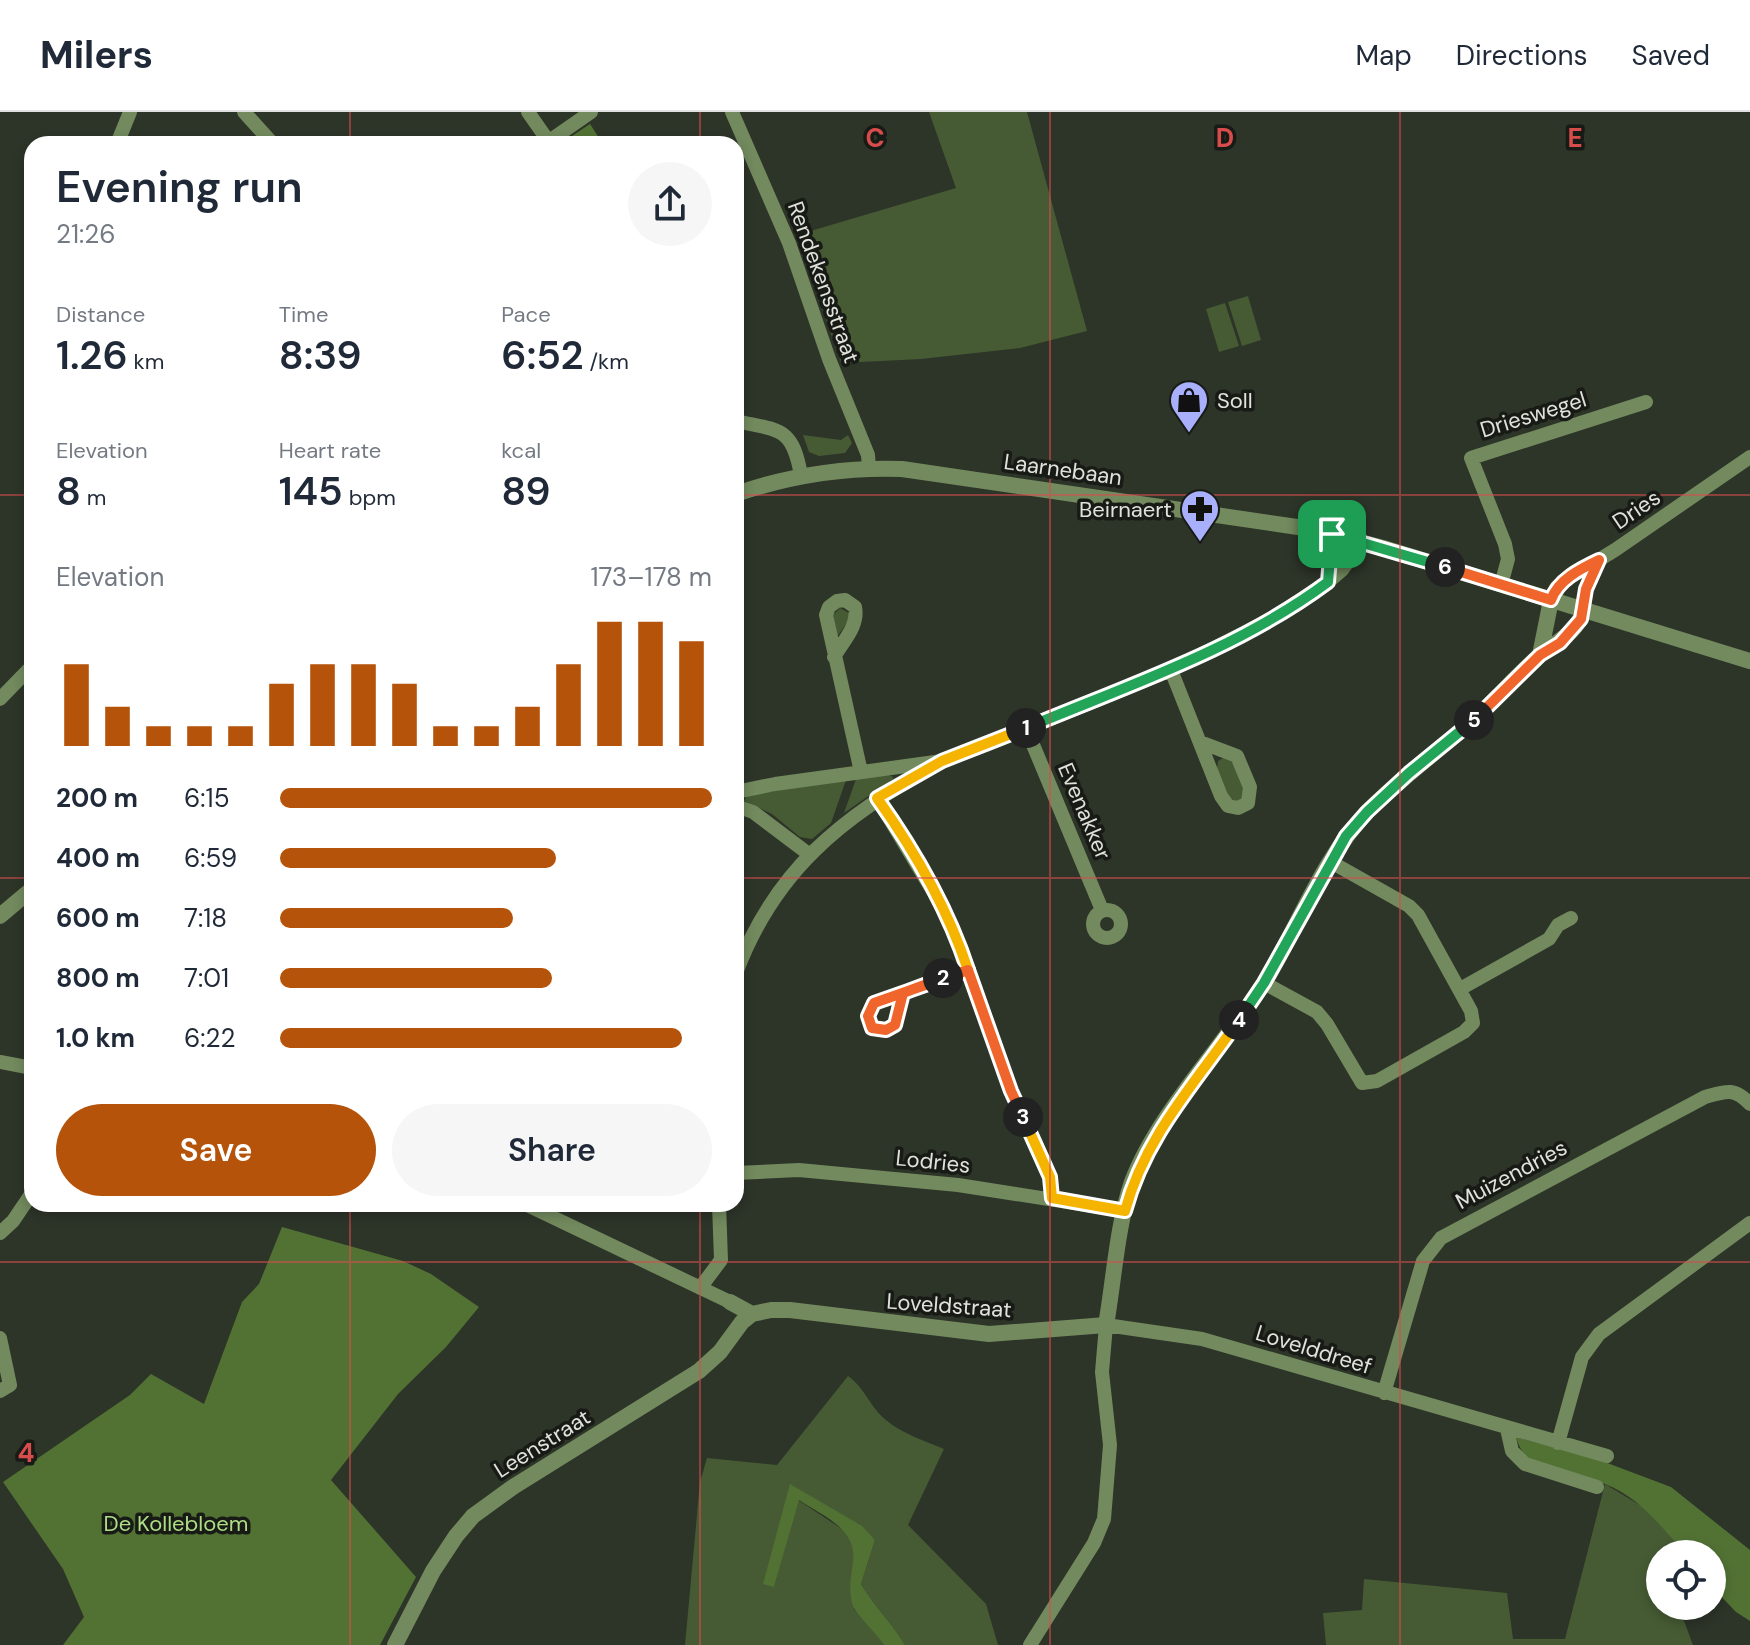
<!DOCTYPE html>
<meta charset="utf-8">
<style>
body{margin:0;font-family:"DM Sans",sans-serif;background:#f6f6f7;color:#1f2937;height:100vh;display:flex;flex-direction:column;font-size:30px;white-space:nowrap}
*{box-sizing:border-box;margin:0}
p{font-size:26px;color:#747a83}
.icon{flex:none;width:44px;height:44px;fill:none;stroke:currentColor;stroke-width:2;stroke-linecap:round;stroke-linejoin:round}
.map{position:relative;flex:1;overflow:hidden}
.sheet{position:absolute;left:24px;top:24px;width:720px;height:1076px;display:flex;flex-direction:column;background:#fff;border-radius:24px;box-shadow:0 4px 12px #0003}
.sheet>*{flex:none}
.tools{position:absolute;left:1646px;top:1428px;display:grid;gap:16px}
.tools a{display:grid;place-items:center;width:80px;height:80px;border-radius:50%;background:#fff;box-shadow:0 4px 12px #0003;font-size:40px}
.pin{position:absolute;display:grid;place-items:center;width:68px;height:68px;color:#fff;margin:-34px;border-radius:16px;box-shadow:0 4px 12px #0006}
.km{position:absolute;width:40px;height:40px;margin:-20px;border-radius:50%;background:#222;color:#fff;font-size:22px;line-height:40px;text-align:center}
.round{display:grid;place-items:center;flex:none;width:84px;height:84px;border-radius:42px;background:#f6f6f7}
.summary{display:flex;align-items:center;justify-content:space-between;height:136px;padding:0 32px}
h1{font-size:44px;font-weight:600;line-height:60px}
.metrics{display:grid;grid-template-columns:repeat(3,1fr);gap:12px;height:136px;padding:8px 32px}
.metrics div{display:grid;align-content:center}
.metrics b{font-size:40px;font-weight:600}
.metrics small{font-size:22px;font-weight:400}
.metrics p{font-size:22px}
.chart{height:224px;padding:16px 32px}
.chart p{display:flex;justify-content:space-between}
.chart svg{width:100%;height:144px;margin-top:8px;stroke:#b45309;stroke-width:6}
.cta{display:flex;gap:16px;margin-top:auto;padding:16px 32px}
.cta a{flex:1;height:92px;border-radius:48px;background:#b45309;color:#fff;font-size:32px;font-weight:600;line-height:92px;text-align:center}
.cta a+a{background:#f6f6f7;color:#1f2937}
ul{padding:0 32px;list-style:none;font-size:26px}
li{display:grid;grid-template-columns:128px 96px 1fr;align-items:center;height:60px}
li i{height:20px;border-radius:10px;background:#b45309}
header{display:flex;align-items:center;gap:48px;box-sizing:border-box;height:112px;padding:0 40px;background:#fff;border-bottom:2px solid #e0e1e3}
header strong{font-size:38px}
nav{display:flex;gap:44px;margin-inline-start:auto;font-size:28px}
.map>svg:first-child{display:block}
.green{fill:#465b34}
.forest{fill:#527234}
.lines{fill:none;stroke-linecap:round;stroke-linejoin:round}
.minor{stroke:#728a5e;stroke-width:14}
.tertiary{stroke:#728a5e;stroke-width:16}
.split-1-casing{stroke:#fff;stroke-width:16}
.split-2-casing{stroke:#fff;stroke-width:16}
.split-3-casing{stroke:#fff;stroke-width:16}
.split-4-casing{stroke:#fff;stroke-width:16}
.split-5-casing{stroke:#fff;stroke-width:16}
.split-6-casing{stroke:#fff;stroke-width:16}
.split-7-casing{stroke:#fff;stroke-width:16}
.split-1{stroke:#22a559;stroke-width:10}
.split-2{stroke:#f5b400;stroke-width:10}
.split-3{stroke:#f0652b;stroke-width:10}
.split-4{stroke:#f5b400;stroke-width:10}
.split-5{stroke:#22a559;stroke-width:10}
.split-6{stroke:#f0652b;stroke-width:10}
.split-7{stroke:#22a559;stroke-width:10}
.grid{fill:none;stroke:#d84d4c;stroke-width:2;stroke-opacity:0.55}
.labels{text-anchor:middle;stroke-width:7;stroke-linejoin:round;paint-order:stroke}
.street-label{font-size:22px;fill:#dfe3db;stroke:#171a15}
.poi-label{font-size:22px;fill:#dfe3db;stroke:#171a15;text-anchor:start}
.park-label{font-size:22px;fill:#aedd85;stroke:#171a15}
.grid-label{font-size:26px;text-anchor:middle;font-weight:bold;fill:#d84d4c;stroke:#171a15;stroke-width:7;stroke-linejoin:round;paint-order:stroke}
</style>
<header>
<strong>Milers</strong>
<nav><a>Map</a><a>Directions</a><a>Saved</a></nav>
</header>
<div class="map">
<svg width="1750" height="1533" viewBox="0 0 1750 1533">
<rect width="100%" height="100%" fill="#2d3428"/>
<path class="green" d="M929 0H1027L1087 219 1020 236 921 247 841 251 797 123 956 76Z
M1248 184 1261 228 1242 234 1228 190Z
M1225 191 1239 234 1219 240 1206 197Z
M803 323 841 328 848 323 852 331 845 341 819 344 809 340Z
M840 496 849 501V508L837 525 833 503Z
M1223 646 1233 649 1245 679 1244 685 1237 691 1229 686 1217 658 1218 649Z
M889 663 893 665V667L844 701 856 667Z
M846 668 831 711 812 727 800 725 772 702 744 689 747 683Z
M848 1264C865 1276 870 1295 886 1308 901 1321 925 1329 944 1337L908 1413 986 1492 998 1533H905C892 1511 874 1494 861 1472L875 1428 791 1373 774 1475 798 1388 848 1421 854 1436V1497L874 1517 884 1533H685L700 1370 707 1346 777 1353Z
M1605 1372 1648 1398 1685 1442H1660V1494H1699L1681 1501 1693 1533H1326L1323 1501 1362 1498 1364 1467 1507 1481 1513 1527H1565Z"/>
<path class="forest" d="M590 12 603 32H560Z
M282 1115 403 1149 431 1162 479 1195 446 1235 398 1282 331 1368 416 1465 380 1533H63L84 1505 63 1457 3 1370 130 1283 151 1262 204 1292 242 1190 259 1172Z
M1516 1325 1602 1349 1671 1375 1750 1438V1509L1736 1500 1712 1475V1442H1685C1662 1415 1639 1385 1605 1372 1573 1359 1527 1366 1516 1325Z
M790 1372 862 1414 875 1428 861 1472C874 1494 892 1511 905 1533H884C877 1522 856 1502 853 1494 848 1479 851 1465 853 1450 857 1416 824 1405 799 1388L774 1475 763 1472Z"/>
<g class="lines">
<path class="minor" d="M244 0 273 32
M528 0 549 30
M732 0 789 131 829 247 868 343 869 356
M117 32 130 0
M545 32 591 0
M736 309C780 319 792 314 801 363
M1328 470 1332 422
M1501 473 1508 447 1505 432 1471 346 1646 290
M1551 488 1556 476 1564 469 1615 438 1750 345
M1583 499 1586 477 1599 448
M834 545C843 529 859 514 855 495L845 488 837 489 829 495 826 503 861 660
M1171 558 1221 684 1228 694 1238 696 1248 691 1250 675 1237 644 1200 630
M0 587 32 554
M1026 616 1102 798
M736 680 775 672 942 649 986 633 1171 558 1269 508 1328 470 1342 458 1362 430
M877 686 937 786 960 833 1011 979 1050 1065 1052 1086
M736 694 753 700 810 743
M1093 812a14 14 0 1 1 28 0a14 14 0 1 1-28 0Z
M736 861C775 757 842 706 935 653
M1264 871 1317 900 1327 912 1362 971 1377 969 1464 920 1473 911 1471 899 1418 803 1409 794 1331 750
M1460 877 1549 827 1558 813 1571 806
M903 881 895 913 886 918 872 916 868 904 874 891 968 858
M0 950 32 956
M736 1061 799 1058 958 1073 1125 1099
M525 1092 730 1190
M0 1121 13 1109 32 1081
M700 1176 721 1148 719 1092
M0 1226 10 1273 0 1279
M1384 1281 1423 1149 1441 1126 1705 985C1726 979 1734 975 1750 992
M1507 1317 1512 1339 1525 1352 1597 1375
M1558 1331 1582 1245 1599 1222 1750 1111
M1030 1533 1094 1431 1104 1407 1110 1333 1102 1260 1106 1213 1202 1227 1607 1344"/>
<path class="tertiary" d="M736 382C791 363 844 355 902 357L1311 417 1383 436 1750 549
M1540 543 1551 488
M0 804 32 777
M730 1190 752 1202 771 1198H790L989 1222 1106 1213C1114 1168 1117 1113 1132 1070 1157 1003 1222 936 1262 874 1298 817 1321 748 1368 699 1401 666 1438 639 1473 608 1496 588 1515 565 1538 545 1554 531 1578 521 1583 499
M395 1533 433 1459 456 1424 473 1404 513 1375 699 1259 720 1240 742 1210 752 1202"/>
</g>
<g class="lines">
<g class="split-1-casing">
<path id="split-1" d="M1026 616C1129 573 1238 537 1328 470L1332 422"/>
</g>
<g class="split-2-casing">
<path id="split-2" d="M943 866 968 858C948 797 914 738 877 686L942 649 1026 616"/>
</g>
<g class="split-3-casing">
<path id="split-3" d="M943 866 903 881 895 913 886 918 872 916 868 904 874 891 968 858 1011 979 1023 1005"/>
</g>
<g class="split-4-casing">
<path id="split-4" d="M1023 1005 1050 1065 1052 1086 1125 1099C1145 1024 1196 970 1239 908"/>
</g>
<g class="split-5-casing">
<path id="split-5" d="M1239 908 1264 871 1346 724 1367 700 1409 661 1474 608"/>
</g>
<g class="split-6-casing">
<path id="split-6" d="M1445 455 1551 488C1558 468 1580 457 1599 448L1586 477 1581 507 1560 531 1540 543 1474 608"/>
</g>
<g class="split-7-casing">
<path id="split-7" d="M1332 422 1445 455"/>
</g>
<use href="#split-1" class="split-1"/>
<use href="#split-2" class="split-2"/>
<use href="#split-3" class="split-3"/>
<use href="#split-4" class="split-4"/>
<use href="#split-5" class="split-5"/>
<use href="#split-6" class="split-6"/>
<use href="#split-7" class="split-7"/>
</g>
<path class="grid" d="M350 0V32M700 0V32M1050 0V1533M1400 0V1533M0 383H32M736 383H1750M0 766H32M736 766H1750M350 1092V1533M700 1092V1533M0 1150H1750"/>
<defs>
<g id="shop-pin" transform="scale(2)"><path d="M0 17L-7.5 6A9.5 9.5 0 1 1 7.5 6Z" fill="#a8b0fc" stroke="#171a15"/><path d="M-5-2.5h2.3a2.7 3.5 0 0 1 5.4 0H5L5.5 6h-11ZM-1.5-2.5h3a1.5 2.3 0 0 0-3 0Z" fill="#111"/></g>
<g id="pharmacy-pin" transform="scale(2)"><path d="M0 17L-7.5 6A9.5 9.5 0 1 1 7.5 6Z" fill="#a8b0fc" stroke="#171a15"/><path d="M-2-6h4v4h4v4h-4v4h-4v-4h-4v-4h4Z" fill="#111"/></g>
</defs>
<g fill-rule="evenodd">
<use href="#shop-pin" x="1189" y="288"/>
<use href="#pharmacy-pin" x="1200" y="397"/>
</g>
<g class="labels">
<g class="street-label">
<text transform="translate(824 170) rotate(70)" y="8">Rendekensstraat</text>
<text transform="translate(1533 302) rotate(-17)" y="8">Drieswegel</text>
<text transform="translate(1063 357) rotate(8)" y="8">Laarnebaan</text>
<text transform="translate(1636 397) rotate(-34)" y="8">Dries</text>
<text transform="translate(1085 699) rotate(67)" y="8">Evenakker</text>
<text transform="translate(933 1049) rotate(6)" y="8">Lodries</text>
<text transform="translate(1511 1062) rotate(-28)" y="8">Muizendries</text>
<text transform="translate(949 1193) rotate(4)" y="8">Loveldstraat</text>
<text transform="translate(1314 1237) rotate(17)" y="8">Lovelddreef</text>
<text transform="translate(542 1331) rotate(-32)" y="8">Leenstraat</text>
</g>
<g class="poi-label">
<text x="1217" y="296">Soll</text>
<text x="1172" y="405" text-anchor="end">Beirnaert</text>
</g>
<g class="park-label">
<text x="176" y="1419">De Kollebloem</text>
</g>
</g>
<g class="grid-label">
<text x="875" y="35">C</text>
<text x="1225" y="35">D</text>
<text x="1575" y="35">E</text>
<text x="26" y="1350">4</text>
</g>
</svg>
<div class="tools">
<a><svg class="icon" aria-label="locate" viewBox="0 0 24 24"><circle cx="12" cy="12" r="6"/><path d="M12 2v4M12 18v4M2 12h4M18 12h4"/></svg></a>
</div>
<div class="pin" style="left:1332px;top:422px;background:#1e9e55"><svg class="icon" aria-label="arrive" viewBox="0 0 24 24"><path d="M6 21V4h12l-3 4 3 4H6"/></svg></div>
<b class="km" style="left:1026px;top:616px">1</b>
<b class="km" style="left:943px;top:866px">2</b>
<b class="km" style="left:1023px;top:1005px">3</b>
<b class="km" style="left:1239px;top:908px">4</b>
<b class="km" style="left:1474px;top:608px">5</b>
<b class="km" style="left:1445px;top:455px">6</b>
<section class="sheet">
<div class="summary"><div><h1>Evening run</h1><p>21:26</p></div><a class="round"><svg class="icon" aria-label="share" viewBox="0 0 24 24"><path d="M12 15V3M7 8l5-5 5 5M5 13v7h14v-7"/></svg></a></div>
<div class="metrics">
<div><p>Distance</p><b>1.26<small> km</small></b></div>
<div><p>Time</p><b>8:39</b></div>
<div><p>Pace</p><b>6:52<small> /km</small></b></div>
</div>
<div class="metrics">
<div><p>Elevation</p><b>8<small> m</small></b></div>
<div><p>Heart rate</p><b>145<small> bpm</small></b></div>
<div><p>kcal</p><b>89</b></div>
</div>
<div class="chart"><p><span>Elevation</span>173–178 m</p>
<svg viewBox="0 0 160 44" preserveAspectRatio="none"><path d="M5 44V19M15 44V32M25 44V38M35 44V38M45 44V38M55 44V25M65 44V19M75 44V19M85 44V25M95 44V38M105 44V38M115 44V32M125 44V19M135 44V6M145 44V6M155 44V12"/></svg>
</div>
<ul>
<li><b>200 m</b>6:15<i style="width:100%"></i></li>
<li><b>400 m</b>6:59<i style="width:64%"></i></li>
<li><b>600 m</b>7:18<i style="width:54%"></i></li>
<li><b>800 m</b>7:01<i style="width:63%"></i></li>
<li><b>1.0 km</b>6:22<i style="width:93%"></i></li>
</ul>
<div class="cta"><a>Save</a><a>Share</a></div>
</section>
</div>
